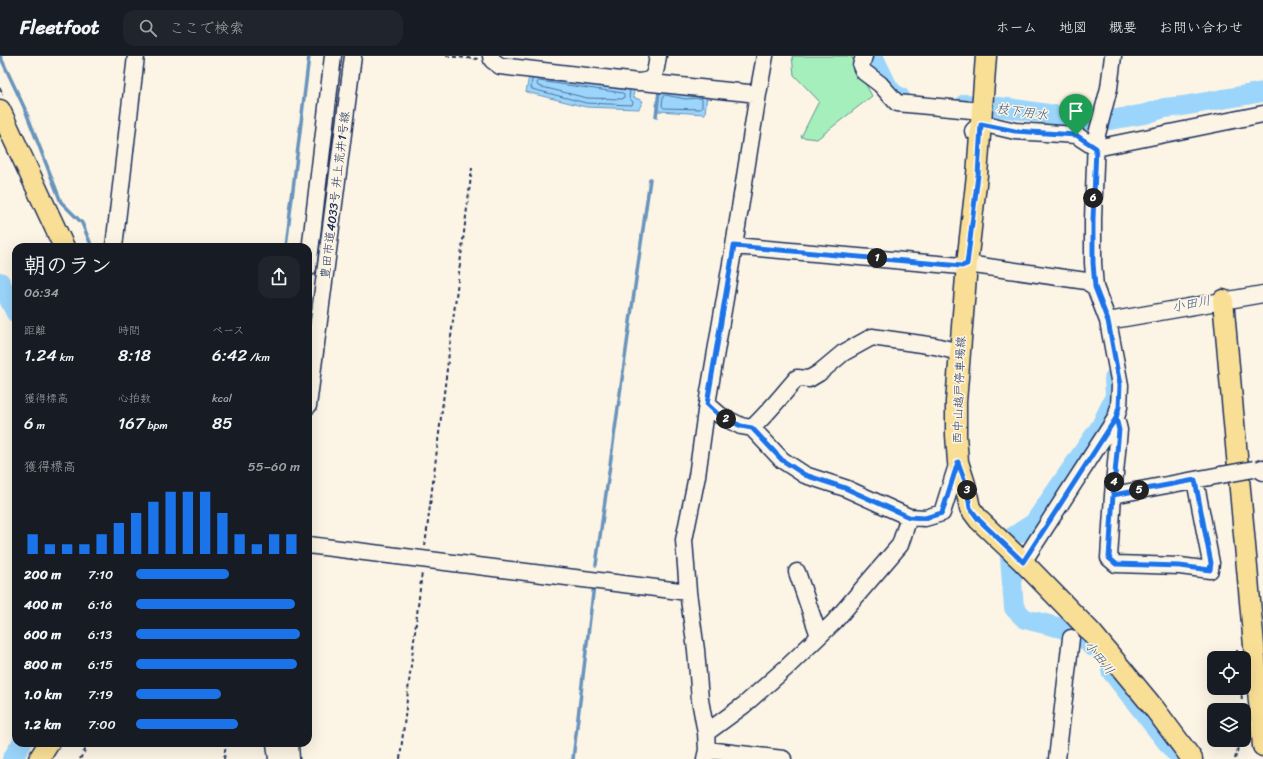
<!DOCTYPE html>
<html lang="ja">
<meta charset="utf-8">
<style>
body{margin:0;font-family:Sriracha,"Klee One",sans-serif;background:#20242c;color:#f1f3f6;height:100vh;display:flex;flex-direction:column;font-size:15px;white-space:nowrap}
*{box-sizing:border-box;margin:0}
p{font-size:13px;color:#9ea1a6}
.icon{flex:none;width:22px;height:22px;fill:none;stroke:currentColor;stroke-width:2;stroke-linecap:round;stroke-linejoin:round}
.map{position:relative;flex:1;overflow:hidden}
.drawer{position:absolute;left:12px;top:187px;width:300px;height:504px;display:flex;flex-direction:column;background:#171b24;border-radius:12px;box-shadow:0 4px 16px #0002}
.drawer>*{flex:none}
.controls{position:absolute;left:1207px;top:595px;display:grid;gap:8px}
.controls a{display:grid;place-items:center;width:44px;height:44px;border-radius:8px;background:#171b24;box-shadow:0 4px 16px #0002;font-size:20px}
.pin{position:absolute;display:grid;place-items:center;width:34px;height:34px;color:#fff;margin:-41px -17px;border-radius:50% 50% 50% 0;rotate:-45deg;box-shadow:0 0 4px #0007}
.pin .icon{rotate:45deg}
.km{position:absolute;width:20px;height:20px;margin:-10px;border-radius:50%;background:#222;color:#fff;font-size:11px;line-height:20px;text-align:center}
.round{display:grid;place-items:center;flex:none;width:42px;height:42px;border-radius:12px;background:#20242c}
.head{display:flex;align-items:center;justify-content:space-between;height:68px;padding:0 12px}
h1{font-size:22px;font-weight:600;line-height:30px}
.figures{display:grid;grid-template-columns:repeat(3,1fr);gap:6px;height:68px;padding:4px 12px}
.figures div{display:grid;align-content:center}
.figures b{font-size:17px;font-weight:600}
.figures small{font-size:11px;font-weight:400}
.figures p{font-size:11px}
.chart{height:112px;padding:8px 12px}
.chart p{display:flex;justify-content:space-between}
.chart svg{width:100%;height:72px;margin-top:4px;stroke:#1a73e8;stroke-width:6}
ul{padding:0 12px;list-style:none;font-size:13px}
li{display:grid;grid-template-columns:64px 48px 1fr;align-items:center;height:30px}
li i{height:10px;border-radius:5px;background:#1a73e8}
header{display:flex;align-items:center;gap:24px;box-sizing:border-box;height:56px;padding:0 20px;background:#171b24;border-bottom:1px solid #363941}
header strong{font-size:19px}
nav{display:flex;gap:22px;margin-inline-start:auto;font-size:14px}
.search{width:280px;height:36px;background:#20242c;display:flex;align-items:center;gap:10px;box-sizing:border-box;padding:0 14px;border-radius:12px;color:#9ea1a6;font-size:15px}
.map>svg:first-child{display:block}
.green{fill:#a5efbd;stroke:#608f8e}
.water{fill:#9bd5fb;stroke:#6893bc}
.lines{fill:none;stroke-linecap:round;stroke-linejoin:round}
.shore{stroke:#4e719d;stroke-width:1}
.stream{stroke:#6893bc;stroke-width:3.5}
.river{stroke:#9bd5fb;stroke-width:20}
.minor-casing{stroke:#1b2f5e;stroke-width:19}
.major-casing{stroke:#1b2f5e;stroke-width:23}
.path{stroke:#1b2f5e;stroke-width:2;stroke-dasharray:4 3;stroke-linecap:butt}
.minor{stroke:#fcf5e5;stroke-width:16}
.major{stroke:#f9df96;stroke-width:20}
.minor-bridge-casing{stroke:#1b2f5e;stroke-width:19;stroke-linecap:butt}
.minor-bridge{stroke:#fcf5e5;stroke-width:16}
.route-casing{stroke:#fff;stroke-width:8}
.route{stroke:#1a73e8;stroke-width:5}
.labels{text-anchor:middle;stroke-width:3;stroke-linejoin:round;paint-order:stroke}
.street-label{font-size:12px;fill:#1b2f5e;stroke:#fcf5e5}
.water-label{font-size:13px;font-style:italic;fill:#3b5885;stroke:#fcf5e5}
</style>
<header>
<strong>Fleetfoot</strong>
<div class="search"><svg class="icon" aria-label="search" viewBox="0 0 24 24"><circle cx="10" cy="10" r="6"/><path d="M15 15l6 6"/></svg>ここで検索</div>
<nav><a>ホーム</a><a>地図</a><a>概要</a><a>お問い合わせ</a></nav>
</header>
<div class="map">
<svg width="1263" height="703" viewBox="0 0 1263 703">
<rect width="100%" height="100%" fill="#fcf5e5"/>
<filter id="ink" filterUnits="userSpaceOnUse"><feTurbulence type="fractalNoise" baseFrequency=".025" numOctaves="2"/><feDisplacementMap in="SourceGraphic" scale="8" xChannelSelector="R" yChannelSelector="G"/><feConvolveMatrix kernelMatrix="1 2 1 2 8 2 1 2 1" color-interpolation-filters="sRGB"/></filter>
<g filter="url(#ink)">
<path class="green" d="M792 0H851L872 40 817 83 801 81 819 45 794 19Z"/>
<path class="water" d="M530 15 635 29 633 41 643 45 639 53 586 51 526 36Z
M659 34 686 39 707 38 705 58 658 55Z"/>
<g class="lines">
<path class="shore" d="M532 23 531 31 532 33 586 47 632 49 633 46 629 42 630 34
M539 25 623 37 624 38V42L622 43 587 42 538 30 537 27Z
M665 39 686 43 701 42 702 44V52L700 53 664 52 662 50 663 41Z"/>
<path class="stream" d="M0 0 24 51 61 146 82 167 92 191
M656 61 659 35
M286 191 309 0
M596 509 650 123
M573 703 594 529"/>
<path class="river" d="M873 0 888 31 894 38 900 41
M965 48 1008 52 1094 65 1110 64 1145 58 1164 52 1183 50 1263 36
M0 226 16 257
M1008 484 1034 467 1101 370 1115 340 1114 323
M1010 502 1014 552 1025 563 1081 577 1091 590
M1111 615 1174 695
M12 703 22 687"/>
<g class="minor-casing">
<path id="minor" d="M491 0 492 4 500 10 638 26C657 25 655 16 658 0
M864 0 861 10 864 16 880 28 897 47 982 55
M642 26 758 38
M973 75 981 67 1015 75 1076 79 1096 92 1263 58
M734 190 961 210 967 208 1086 225 1095 231
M114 191 136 0
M308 212 333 0
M1108 265 1263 238
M707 348 721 360 741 370 752 372C769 356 782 339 797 322L809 323 819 317 843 297 872 281 935 290 959 296
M308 350 353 0
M1116 362 1119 374 1113 439 1109 502 1116 508 1180 510 1210 514 1211 507 1195 424
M752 372 782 404 805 419 845 432 909 461
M1262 412 1263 416
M1113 439 1221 419
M308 489 688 536
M1023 506 1116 362 1119 351 1120 329 1108 265 1095 231 1093 207V163L1096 82 1109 32 1113 0
M797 516 819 580
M706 677 744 649 787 611 834 566 900 489 909 461 925 462 942 457 958 406
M275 687 277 703
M290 687 291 703
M707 694 783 703
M705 703 707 694 706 677 700 644 696 594 688 536 684 484 697 420 707 348 734 190 758 38 765 0
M1057 703 1071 582"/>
</g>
<g class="major-casing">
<path id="major" d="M986 0 977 119 967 208 956 346V379L958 406 965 428 970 452 979 464 1023 506 1092 577 1154 652 1192 703
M0 54 64 191
M1223 244 1263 690
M39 703 49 687"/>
</g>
<path class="path" d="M446 0 478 3
M0 32 3 39
M425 490 472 112
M1237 594 1238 602
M1241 632 1242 645
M80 703 89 687
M224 703 226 687
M400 703 422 516
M1235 703 1240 684"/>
<use href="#minor" class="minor"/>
<use href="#major" class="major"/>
<g class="minor-bridge-casing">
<path id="minor-bridge" d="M1221 419 1254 413"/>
</g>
<use href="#minor-bridge" class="minor-bridge"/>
</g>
</g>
<g class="lines" filter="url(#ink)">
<g class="route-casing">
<path id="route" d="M1076 79 1015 75 981 68 978 119 967 208 962 210 734 190 707 348 720 360 741 370 752 372 782 404 805 419 845 432 909 461 925 462 942 457 958 406 966 428 970 452 979 464 1023 506 1116 362 1119 374 1113 439 1109 502 1116 508 1180 510 1210 514 1211 507 1195 424 1113 439 1119 374 1116 362 1119 351 1120 329 1108 265 1095 231 1093 207V163L1096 92 1076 79"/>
</g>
<use href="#route" class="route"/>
</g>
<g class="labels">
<g class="street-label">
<text transform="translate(335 139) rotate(-83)" y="4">豊田市道4033号 井上荒井1号線</text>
<text transform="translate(959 334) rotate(-88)" y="4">西中山越戸停車場線</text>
</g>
<g class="water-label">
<text transform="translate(1022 55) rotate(8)" y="5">枝下用水</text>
<text transform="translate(1191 247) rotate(-11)" y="5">小田川</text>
<text transform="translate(1100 601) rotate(52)" y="5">小田川</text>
</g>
</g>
</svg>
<div class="controls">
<a><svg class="icon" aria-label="locate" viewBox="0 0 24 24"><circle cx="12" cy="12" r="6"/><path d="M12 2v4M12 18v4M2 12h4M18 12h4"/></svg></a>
<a><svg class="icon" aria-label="layers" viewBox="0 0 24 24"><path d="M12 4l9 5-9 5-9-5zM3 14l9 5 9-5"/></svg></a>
</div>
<div class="pin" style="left:1076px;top:79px;background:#1e9e55"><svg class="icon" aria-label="arrive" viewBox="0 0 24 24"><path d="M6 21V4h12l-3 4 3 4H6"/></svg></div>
<b class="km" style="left:877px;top:202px">1</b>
<b class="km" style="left:726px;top:363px">2</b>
<b class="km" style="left:967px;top:434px">3</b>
<b class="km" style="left:1114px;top:426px">4</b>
<b class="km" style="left:1139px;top:434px">5</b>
<b class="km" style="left:1093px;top:142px">6</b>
<section class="drawer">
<div class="head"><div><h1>朝のラン</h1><p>06:34</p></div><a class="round"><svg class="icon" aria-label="share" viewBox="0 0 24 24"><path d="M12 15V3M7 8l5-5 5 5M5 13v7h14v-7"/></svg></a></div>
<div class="figures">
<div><p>距離</p><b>1.24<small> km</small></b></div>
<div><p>時間</p><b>8:18</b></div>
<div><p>ペース</p><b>6:42<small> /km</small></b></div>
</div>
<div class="figures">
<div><p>獲得標高</p><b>6<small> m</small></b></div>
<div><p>心拍数</p><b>167<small> bpm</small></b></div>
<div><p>kcal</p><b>85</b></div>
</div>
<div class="chart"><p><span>獲得標高</span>55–60 m</p>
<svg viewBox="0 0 160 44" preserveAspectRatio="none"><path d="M5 44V32M15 44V38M25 44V38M35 44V38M45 44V32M55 44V25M65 44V19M75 44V12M85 44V6M95 44V6M105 44V6M115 44V19M125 44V32M135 44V38M145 44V32M155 44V32"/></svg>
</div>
<ul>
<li><b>200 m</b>7:10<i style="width:57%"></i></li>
<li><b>400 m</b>6:16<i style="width:97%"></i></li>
<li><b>600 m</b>6:13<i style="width:100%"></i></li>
<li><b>800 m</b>6:15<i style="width:98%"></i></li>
<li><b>1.0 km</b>7:19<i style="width:52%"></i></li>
<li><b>1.2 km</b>7:00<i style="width:62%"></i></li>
</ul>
</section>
</div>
